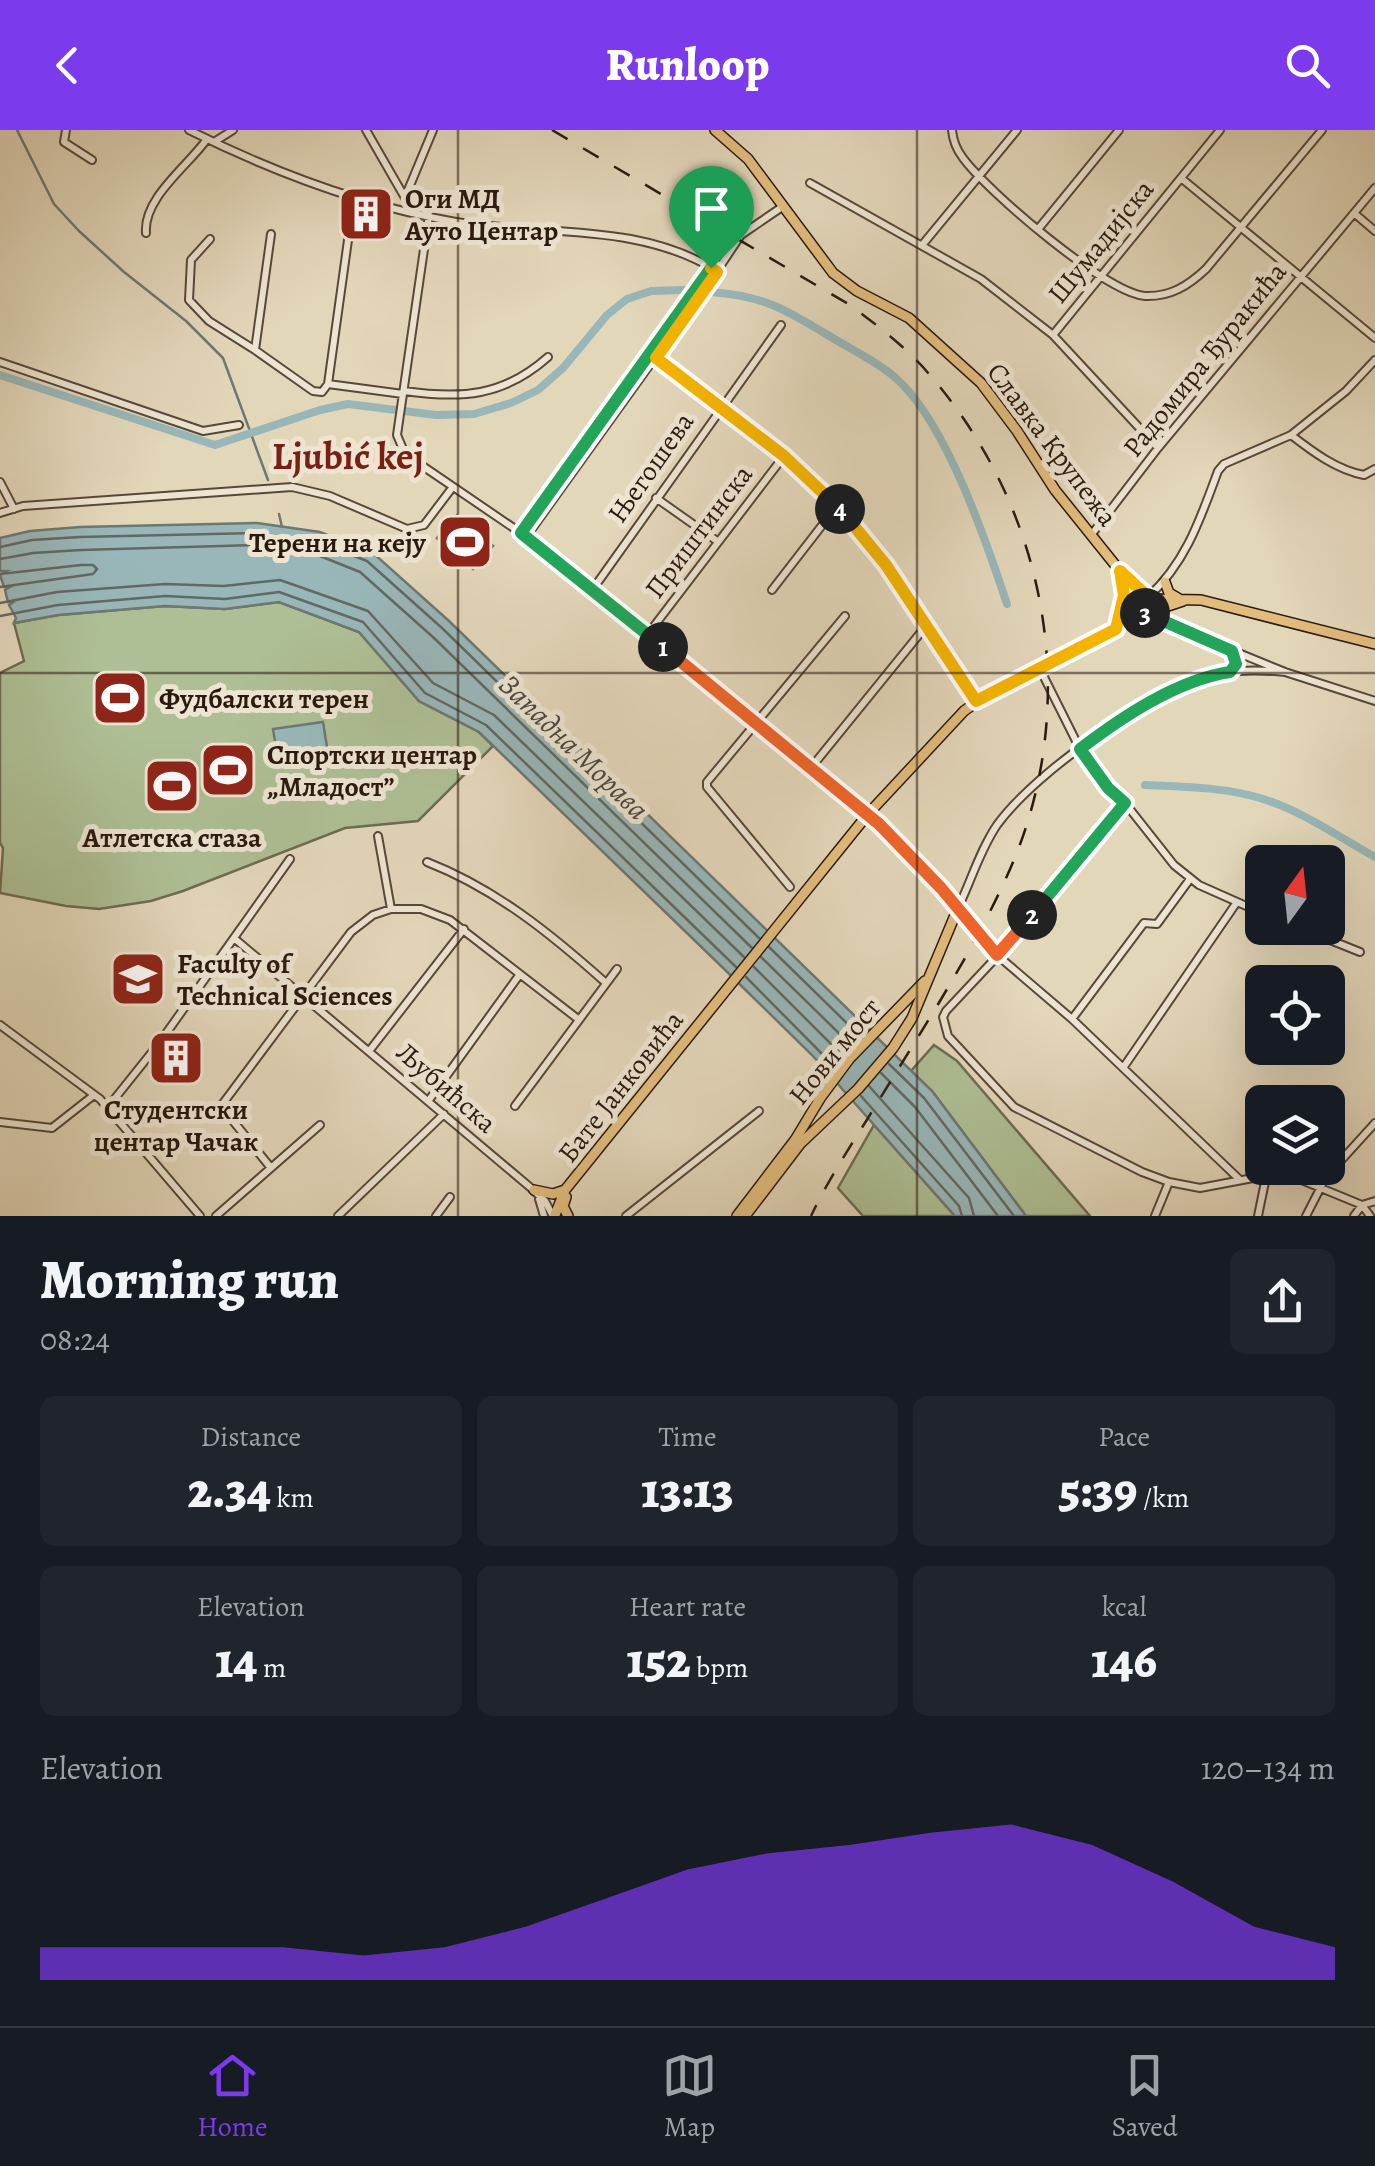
<!DOCTYPE html>
<meta charset="utf-8">
<style>
body{margin:0;font-family:Alegreya,serif;background:#20242c;color:#f1f3f6;height:100vh;display:flex;flex-direction:column;font-size:38px;white-space:nowrap}
*{box-sizing:border-box;margin:0}
p{font-size:32px;color:#9ea1a6}
.icon{flex:none;width:55px;height:55px;fill:none;stroke:currentColor;stroke-width:2;stroke-linecap:round;stroke-linejoin:round}
.map{position:relative;height:1086px;overflow:hidden}
.details{display:flex;flex-direction:column;background:#171b24;flex:1}
.details>*{flex:none}
.needle{width:65px;rotate:15deg}
.buttons{position:absolute;left:1245px;top:715px;display:grid;gap:20px}
.buttons a{display:grid;place-items:center;width:100px;height:100px;border-radius:15px;background:#171b24;box-shadow:0 10px 40px #0002;font-size:50px}
.pin{position:absolute;display:grid;place-items:center;width:85px;height:85px;color:#fff;margin:-102px -42px;border-radius:50% 50% 50% 0;rotate:-45deg;box-shadow:0 0 10px #0007}
.pin .icon{rotate:45deg}
.km{position:absolute;width:50px;height:50px;margin:-25px;border-radius:50%;background:#222;color:#fff;font-size:28px;line-height:50px;text-align:center}
.round{display:grid;place-items:center;flex:none;width:105px;height:105px;border-radius:15px;background:#20242c}
.head{display:flex;align-items:center;justify-content:space-between;height:170px;padding:0 40px}
h1{font-size:55px;font-weight:800;line-height:75px}
.stats{display:grid;grid-template-columns:repeat(3,1fr);gap:15px;height:170px;padding:10px 40px}
.stats div{display:grid;align-content:center;border-radius:15px;background:#20242c;text-align:center}
.stats b{font-size:50px;font-weight:800}
.stats small{font-size:28px;font-weight:400}
.stats p{font-size:28px}
.chart{height:280px;padding:20px 40px}
.chart p{display:flex;justify-content:space-between}
.chart svg{width:100%;height:180px;margin-top:10px;fill:#7c3aed;opacity:.7}
header{display:flex;justify-content:space-between;align-items:center;height:130px;padding:0 40px;background:#7c3aed;color:#fff;font-size:45px;font-weight:800}
.tab-bar{display:flex;justify-content:space-around;align-items:center;height:140px;border-top:2px solid #363941;background:#171b24;font-size:28px;color:#9ea1a6}
.tab-bar a{display:grid;justify-items:center;gap:5px}
.tab-bar .selected{color:#7c3aed}
.map>svg:first-child{display:block}
.green{fill:#aebf95;stroke:#6c6c52;stroke-width:2.5}
.water{fill:#99b7b9;stroke:#6d7875;stroke-width:2.5}
.lines{fill:none;stroke-linecap:round;stroke-linejoin:round}
.shore{stroke:#626864;stroke-width:2.5}
.stream{stroke:#6d7875;stroke-width:2.5}
.canal{stroke:#99b7b9;stroke-width:8}
.minor-casing{stroke:#58483a;stroke-width:10}
.major-casing{stroke:#2a190f;stroke-width:12}
.minor{stroke:#ede5d2;stroke-width:6}
.major{stroke:#e2bc7d;stroke-width:9}
.rail{stroke:#2a190f;stroke-width:2.5;stroke-dasharray:18 18;stroke-linecap:butt}
.split-1-casing{stroke:#fff;stroke-width:20}
.split-2-casing{stroke:#fff;stroke-width:20}
.split-3-casing{stroke:#fff;stroke-width:20}
.split-4-casing{stroke:#fff;stroke-width:20}
.split-5-casing{stroke:#fff;stroke-width:20}
.split-1{stroke:#22a559;stroke-width:12}
.split-2{stroke:#f0652b;stroke-width:12}
.split-3{stroke:#22a559;stroke-width:12}
.split-4{stroke:#f5b400;stroke-width:12}
.split-5{stroke:#f5b400;stroke-width:12}
.grid{fill:none;stroke:#2a190f;stroke-width:2.5;stroke-opacity:0.55}
.labels{text-anchor:middle;stroke-width:10;stroke-linejoin:round;paint-order:stroke}
.poi-label{font-size:28px;font-weight:bold;fill:#2a190f;stroke:#ede5d2;text-anchor:start}
.street-label{font-size:28px;fill:#2a190f;stroke:#ede5d2}
.water-label{font-size:30px;font-style:italic;fill:#4b4842;stroke:#ede5d2}
.district-label{font-size:38px;font-weight:bold;fill:#7a1f14;stroke:#ede5d2}
</style>
<header><svg class="icon" aria-label="back" viewBox="0 0 24 24"><path d="M15 5l-7 7 7 7"/></svg>Runloop<svg class="icon" aria-label="search" viewBox="0 0 24 24"><circle cx="10" cy="10" r="6"/><path d="M15 15l6 6"/></svg></header>
<div class="map">
<svg width="1375" height="1086" viewBox="0 0 1375 1086">
<rect width="100%" height="100%" fill="#e3d7ba"/>
<filter id="stains"><feTurbulence type="fractalNoise" baseFrequency=".002" numOctaves="4"/><feColorMatrix values="0 0 0 0 .2 0 0 0 0 .09 0 0 0 0 .02 0 0 0 .5 -.17"/></filter>
<radialGradient id="worn" r=".72"><stop offset=".6" stop-color="#630" stop-opacity="0"/><stop offset="1" stop-color="#630" stop-opacity=".3"/></radialGradient>
<path class="green" d="M457 385 493 416 473 439 437 408Z
M279 472 359 502 419 571 479 602 493 616 418 691 345 698 183 761 151 771 99 779 66 776 0 763 3 718 0 713V543L24 531 14 493 58 485 165 476 225 479Z
M934 915 957 931 1090 1086H1026L932 961 911 941Z
M874 995 955 1086H863L838 1058Z"/>
<path class="water" d="M257 393 320 402 372 422 449 491 932 961 1026 1086H955L812 925 719 834 479 602 419 571 359 502 279 472 225 479 165 476 58 485 14 493 16 488 9 475 15 471 8 472 5 460 10 457H4L0 445 7 441H0V408L30 401 80 397Z
M323 592 327 617 277 624 273 599Z"/>
<g class="lines">
<path class="shore" d="M0 417 32 410 80 407 257 403 318 412 367 431 442 498 759 808
M0 429 33 423 81 420 256 415 315 424 360 442 434 508 752 818
M0 444 81 435H93L97 439 93 444 0 457
M0 473 57 462 165 454 224 456 280 450 368 481 433 553 494 585 744 827
M0 486 58 475 165 466 225 469 279 462 363 492 425 563 486 595 736 837
M769 817 861 907
M761 827 852 916
M754 837 843 926
M746 847 835 937
M889 934 924 968 1014 1086
M881 943 915 977 998 1086
M869 956 969 1068 974 1086
M861 966 959 1076 962 1086"/>
<path class="stream" d="M17 0 54 74 79 101 124 142 186 191 223 228 268 350
M279 384 282 397"/>
<path class="canal" d="M710 162C765 166 785 179 831 207 854 221 882 234 901 253 948 299 986 411 1007 474
M0 245 215 315 320 280 348 274 436 285 474 284 511 273 538 260 563 238 607 185 627 169 651 161 685 160
M1145 655C1184 657 1226 657 1263 669 1302 681 1339 707 1375 727"/>
<g class="minor-casing">
<path id="minor" d="M66 0 64 12 92 30
M189 0C273 42 363 76 456 92 543 106 639 92 717 141L741 105 782 77
M366 0 412 80
M952 0C953 11 956 19 963 28 987 61 1106 163 1145 166 1170 167 1188 156 1206 139L1322 0
M214 12 233 0
M1181 48 1375 208
M810 53 981 149 1053 205 1158 318
M406 65 433 0
M1354 83 1375 101
M429 85 397 305 405 324 521 403 567 438 868 684
M1039 98 1119 0
M146 103C143 68 188 36 207 9
M271 104 255 220 313 261 322 262 328 254 403 264
M210 109 191 130 189 170 209 191 255 220
M923 114 1017 0
M1053 205 1220 0
M648 223C734 280 820 348 883 430 917 475 942 526 976 571
M0 232 203 301 239 295
M328 254 354 67
M404 261C461 269 503 267 548 227
M1291 305C1313 322 1337 340 1364 345L1375 339
M0 352 14 379
M656 368 717 411
M0 383 23 376 292 357 330 366 407 399 424 395 452 358
M521 403 711 137
M1092 404 1158 318 1375 58
M526 407 717 141
M593 459 781 195
M772 460 837 376
M1148 467C1186 433 1201 387 1218 341L1224 334 1291 305 1346 261 1375 230
M1143 484 1285 542 1375 571
M648 504 784 326
M1040 539 1080 619 1108 658 1125 673 1174 735 1199 755 1262 783
M810 639 926 496
M1125 673 1006 817 946 881 943 887 948 906 1014 977 1142 1042 1169 1052 1200 1058 1253 1048 1294 1047 1362 1075 1375 1071
M378 706 391 779
M427 732C496 759 551 804 606 853
M790 757 707 657V652L845 486
M1300 798 1360 822
M235 809 531 1058 545 1071 553 1086
M1072 889 1144 793 1157 794 1190 749
M0 895 100 969 200 1086
M370 920 464 799
M1123 938 1237 772
M429 970 520 844
M515 976 617 839
M108 977 160 912 290 729
M0 992 52 998 94 965
M271 1038 221 976 351 802 373 785 391 779H421L450 790 578 889
M1240 1050 1072 889 997 825 958 778C971 751 980 720 997 695 1037 640 1156 557 1224 543 1244 539 1264 540 1285 542
M539 1069 544 1086
M216 1086 320 995
M338 1086 444 984
M436 1086 450 1067
M626 1086 759 981
M1155 1086 1169 1052
M1258 1086 1266 1047
M1306 1086 1326 1047 1375 993
M1354 1086 1362 1075 1370 1086"/>
</g>
<g class="major-casing">
<path id="major" d="M715 0 748 29 833 143 857 161 909 188 981 253 1017 301 1055 360 1120 441 1136 459 1146 464 1149 473 1147 481
M1165 452 1169 463 1181 470
M1149 469 1201 470 1375 514
M1116 497 1124 465 1121 444
M534 1060 553 1064 565 1060
M566 1067 563 1076 568 1086
M555 1085 565 1060 868 684 964 581 986 565 1135 487 1183 471
M737 1086 795 1010 821 967 850 928 925 851
M745 1086 800 1014 858 959 893 918 912 888 958 778 868 684"/>
</g>
<use href="#minor" class="minor"/>
<use href="#major" class="major"/>
<path class="rail" d="M552 0 850 175C878 196 906 217 929 244 1049 382 1084 577 1007 746 969 830 916 909 868 988 848 1020 827 1052 811 1086"/>
</g>
<g class="lines">
<g class="split-1-casing">
<path id="split-1" d="M663 517 521 403 711 138"/>
</g>
<g class="split-2-casing">
<path id="split-2" d="M663 517 879 694 941 758 997 825 1032 785"/>
</g>
<g class="split-3-casing">
<path id="split-3" d="M1032 785 1125 673 1108 658 1080 619C1122 587 1177 550 1230 542L1236 534 1232 521 1145 483"/>
</g>
<g class="split-4-casing">
<path id="split-4" d="M840 379 886 435 976 571 1116 499 1124 465 1120 441 1148 467 1145 483"/>
</g>
<g class="split-5-casing">
<path id="split-5" d="M711 138 717 142 656 228 784 326 840 379"/>
</g>
<use href="#split-1" class="split-1"/>
<use href="#split-2" class="split-2"/>
<use href="#split-3" class="split-3"/>
<use href="#split-4" class="split-4"/>
<use href="#split-5" class="split-5"/>
</g>
<path class="grid" d="M458 0V1086M917 0V1086M0 543H1375"/>
<defs>
<g id="building-square" transform="scale(2.875)"><rect x="-9" y="-9" width="18" height="18" rx="4" fill="#8f2418" stroke="#ede5d2"/><path d="M-4-6H4V6H1V3H-1V6H-4ZM-2.5-4.3h1.7v1.8h-1.7ZM.8-4.3h1.7v1.8H.8ZM-2.5-1h1.7V.8h-1.7ZM.8-1h1.7V.8H.8Z" fill="#fff"/></g>
<g id="stadium-square" transform="scale(2.875)"><rect x="-9" y="-9" width="18" height="18" rx="4" fill="#8f2418" stroke="#ede5d2"/><path d="M0-5a6.5 5 0 1 0 0 10a6.5 5 0 1 0 0-10ZM-3.5-1.8h7v3.6h-7Z" fill="#fff"/></g>
<g id="university-square" transform="scale(2.875)"><rect x="-9" y="-9" width="18" height="18" rx="4" fill="#8f2418" stroke="#ede5d2"/><path d="M0-5L7-2L0 1L-7-2ZM-4 1L0 2.5L4 1V4Q0 6-4 4Z" fill="#fff"/></g>
</defs>
<g fill-rule="evenodd">
<use href="#building-square" x="366" y="84"/>
<use href="#stadium-square" x="465" y="412"/>
<use href="#stadium-square" x="120" y="568"/>
<use href="#stadium-square" x="228" y="640"/>
<use href="#stadium-square" x="172" y="656"/>
<use href="#university-square" x="138" y="849"/>
<use href="#building-square" x="176" y="928"/>
</g>
<g class="labels">
<g class="poi-label">
<text x="405" y="78">Оги МД<tspan x="405" dy="32">Ауто Центар</tspan></text>
<text x="426" y="422" text-anchor="end">Терени на кеју</text>
<text x="159" y="578">Фудбалски терен</text>
<text x="267" y="634">Спортски центар<tspan x="267" dy="32">„Младост”</tspan></text>
<text x="172" y="717" text-anchor="middle">Атлетска стаза</text>
<text x="177" y="843">Faculty of<tspan x="177" dy="32">Technical Sciences</tspan></text>
<text x="176" y="989" text-anchor="middle">Студентски<tspan x="176" dy="32">центар Чачак</tspan></text>
</g>
<g class="street-label">
<text transform="translate(1100 111) rotate(-51)" y="10">Шумадијска</text>
<text transform="translate(1204 229) rotate(-51)" y="10">Радомира Ђуракића</text>
<text transform="translate(1053 314) rotate(53)" y="10">Славка Крупежа</text>
<text transform="translate(650 337) rotate(-55)" y="10">Његошева</text>
<text transform="translate(698 401) rotate(-53)" y="10">Приштинска</text>
<text transform="translate(834 921) rotate(-51)" y="10">Нови мост</text>
<text transform="translate(620 956) rotate(-52)" y="10">Бате Јанковића</text>
<text transform="translate(447 957) rotate(41)" y="10">Љубићска</text>
</g>
<g class="water-label">
<text transform="translate(574 617) rotate(44)" y="10">Западна Морава</text>
</g>
<g class="district-label">
<text x="348" y="339">Ljubić kej</text>
</g>
</g>
<rect width="100%" height="100%" filter="url(#stains)"/>
<rect width="100%" height="100%" fill="url(#worn)"/>
</svg>
<div class="buttons">
<a><svg class="needle" viewBox="-14 -14 28 28"><path d="M0-13l5 13h-10z" fill="#e53935"/><path d="M0 13l5-13h-10z" fill="#9ea1a6"/></svg></a>
<a><svg class="icon" aria-label="locate" viewBox="0 0 24 24"><circle cx="12" cy="12" r="6"/><path d="M12 2v4M12 18v4M2 12h4M18 12h4"/></svg></a>
<a><svg class="icon" aria-label="layers" viewBox="0 0 24 24"><path d="M12 4l9 5-9 5-9-5zM3 14l9 5 9-5"/></svg></a>
</div>
<div class="pin" style="left:711px;top:138px;background:#1e9e55"><svg class="icon" aria-label="arrive" viewBox="0 0 24 24"><path d="M6 21V4h12l-3 4 3 4H6"/></svg></div>
<b class="km" style="left:663px;top:517px">1</b>
<b class="km" style="left:1032px;top:785px">2</b>
<b class="km" style="left:1145px;top:483px">3</b>
<b class="km" style="left:840px;top:379px">4</b>
</div>
<section class="details">
<div class="head"><div><h1>Morning run</h1><p>08:24</p></div><a class="round"><svg class="icon" aria-label="share" viewBox="0 0 24 24"><path d="M12 15V3M7 8l5-5 5 5M5 13v7h14v-7"/></svg></a></div>
<div class="stats">
<div><p>Distance</p><b>2.34<small> km</small></b></div>
<div><p>Time</p><b>13:13</b></div>
<div><p>Pace</p><b>5:39<small> /km</small></b></div>
</div>
<div class="stats">
<div><p>Elevation</p><b>14<small> m</small></b></div>
<div><p>Heart rate</p><b>152<small> bpm</small></b></div>
<div><p>kcal</p><b>146</b></div>
</div>
<div class="chart"><p><span>Elevation</span>120–134 m</p>
<svg viewBox="0 0 160 44" preserveAspectRatio="none"><path d="M0 44V36L10 36L20 36L30 36L40 38L50 36L60 31L70 24L80 17L90 13L100 11L110 8L120 6L130 11L140 20L150 31L160 36V44z"/></svg>
</div>
</section>
<nav class="tab-bar">
<a class="selected"><svg class="icon" aria-label="home" viewBox="0 0 24 24"><path d="M3 11l9-7 9 7M6 9v11h12V9"/></svg>Home</a>
<a><svg class="icon" aria-label="map" viewBox="0 0 24 24"><path d="M3 6l6-2 6 2 6-2v14l-6 2-6-2-6 2zM9 4v14M15 6v14"/></svg>Map</a>
<a><svg class="icon" aria-label="saved" viewBox="0 0 24 24"><path d="M7 4h10v16l-5-4-5 4z"/></svg>Saved</a>
</nav>
